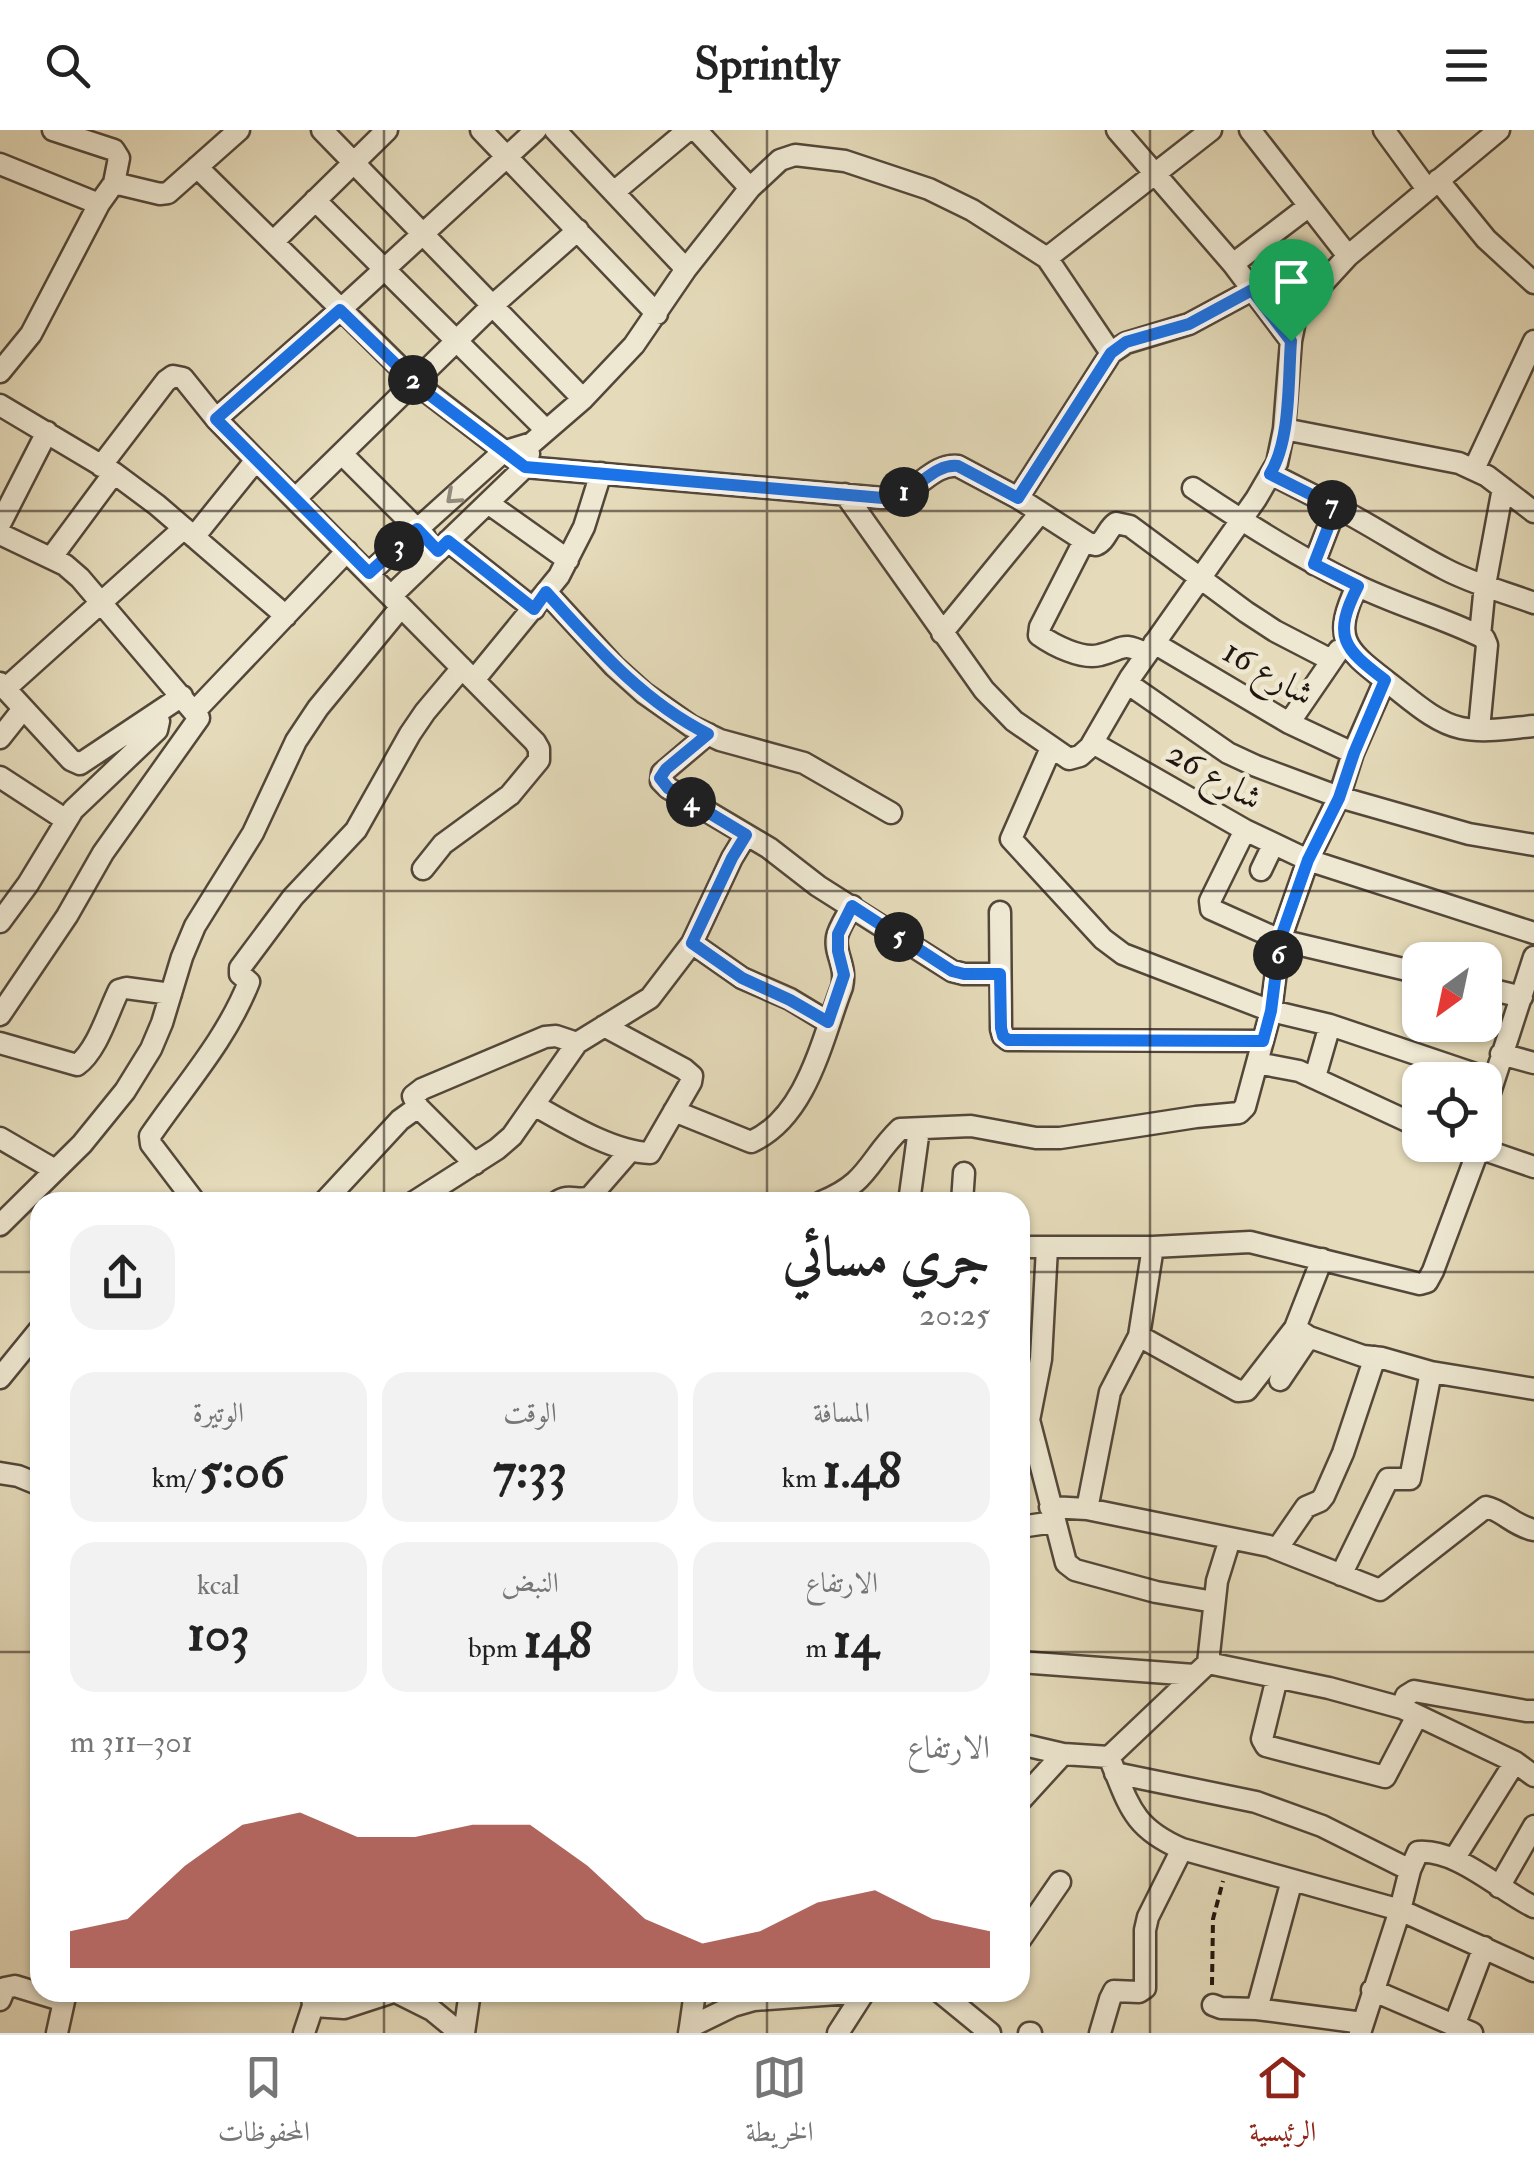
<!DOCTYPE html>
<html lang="ar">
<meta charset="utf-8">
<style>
body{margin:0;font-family:"IM FELL Double Pica",Amiri,serif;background:#f2f2f2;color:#222;direction:rtl;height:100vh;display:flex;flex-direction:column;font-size:38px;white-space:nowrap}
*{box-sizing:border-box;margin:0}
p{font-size:32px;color:#767676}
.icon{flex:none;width:55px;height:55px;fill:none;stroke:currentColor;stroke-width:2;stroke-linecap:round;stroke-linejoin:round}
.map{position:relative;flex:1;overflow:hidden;direction:ltr}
.drawer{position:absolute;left:30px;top:1062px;width:1000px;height:810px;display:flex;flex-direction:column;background:#fff;border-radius:30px;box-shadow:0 2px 8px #0004;direction:rtl}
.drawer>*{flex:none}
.needle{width:65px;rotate:213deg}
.buttons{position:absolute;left:1402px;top:812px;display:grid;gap:20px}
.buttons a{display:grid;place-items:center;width:100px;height:100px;border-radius:20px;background:#fff;box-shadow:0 2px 8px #0004;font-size:50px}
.pin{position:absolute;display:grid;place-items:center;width:85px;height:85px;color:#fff;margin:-102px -42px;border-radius:50% 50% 50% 0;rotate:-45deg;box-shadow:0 0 10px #0007}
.pin .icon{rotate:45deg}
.km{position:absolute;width:50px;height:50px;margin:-25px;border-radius:50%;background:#222;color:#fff;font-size:28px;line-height:50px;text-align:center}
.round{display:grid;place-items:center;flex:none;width:105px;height:105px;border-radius:30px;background:#f2f2f2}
.overview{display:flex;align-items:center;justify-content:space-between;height:170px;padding:0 40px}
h1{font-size:55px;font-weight:800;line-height:75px}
.figures{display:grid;grid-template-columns:repeat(3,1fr);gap:15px;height:170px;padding:10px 40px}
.figures div{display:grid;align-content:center;border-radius:25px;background:#f2f2f2;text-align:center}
.figures b{font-size:50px;font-weight:800}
.figures small{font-size:28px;font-weight:400}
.figures p{font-size:28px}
.chart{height:280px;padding:20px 40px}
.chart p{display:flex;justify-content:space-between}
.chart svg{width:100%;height:180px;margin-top:10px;fill:#8f2418;opacity:.7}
header{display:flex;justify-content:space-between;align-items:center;height:130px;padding:0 40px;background:#fff;font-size:45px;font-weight:800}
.tabs{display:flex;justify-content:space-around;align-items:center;height:140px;border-top:2px solid #e0e0e0;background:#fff;font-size:28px;color:#767676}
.tabs a{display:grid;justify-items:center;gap:5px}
.tabs .active{color:#8f2418}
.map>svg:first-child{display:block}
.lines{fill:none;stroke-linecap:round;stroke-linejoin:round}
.minor-casing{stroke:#53473a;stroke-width:25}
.path{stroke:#221610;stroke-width:4;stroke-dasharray:8 5;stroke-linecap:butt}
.minor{stroke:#eee8d2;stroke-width:20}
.oneway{stroke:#928a7b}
.route-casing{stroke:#fff;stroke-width:20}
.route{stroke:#1a73e8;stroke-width:12}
.grid{fill:none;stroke:#221610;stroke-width:2.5;stroke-opacity:0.55}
.labels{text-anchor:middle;stroke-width:9;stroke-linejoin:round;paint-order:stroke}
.street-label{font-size:35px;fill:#221610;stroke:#eee8d2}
</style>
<header><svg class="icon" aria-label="menu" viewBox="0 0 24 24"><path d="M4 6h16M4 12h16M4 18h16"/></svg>Sprintly<svg class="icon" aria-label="search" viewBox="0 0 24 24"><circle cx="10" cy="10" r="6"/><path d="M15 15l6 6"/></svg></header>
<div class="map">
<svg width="1534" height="1903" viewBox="0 0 1534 1903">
<rect width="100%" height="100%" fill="#e5dbba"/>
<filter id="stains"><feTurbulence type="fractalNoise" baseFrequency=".002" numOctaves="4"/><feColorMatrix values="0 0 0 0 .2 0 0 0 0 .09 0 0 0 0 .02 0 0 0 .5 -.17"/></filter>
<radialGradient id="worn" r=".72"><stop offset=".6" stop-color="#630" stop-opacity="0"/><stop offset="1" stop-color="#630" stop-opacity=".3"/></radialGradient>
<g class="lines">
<g class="minor-casing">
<path id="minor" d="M53 0 114 20 119 28 114 53
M322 0 583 269
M481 0 657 184
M555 0 686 139
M696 0 750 58
M1117 0 1233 134 1291 211
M1250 0 1348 126
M1384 0 1427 59
M0 34 99 74
M197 37 418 255 525 337 883 368C891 366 899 365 907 361 924 352 937 334 958 336L1018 368 1088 413 1096 415C1106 411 1107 399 1116 393L1130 396 1246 482 1275 501 1331 530
M1438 50 1486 109 1534 153
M614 62 688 0
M315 70 546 300
M273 112 387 0
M1047 128 1111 223
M1233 134 1309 76
M0 242 31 204 99 74 114 53 160 64 168 63 239 0
M0 275 114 343 157 375 286 486
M216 289 340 180 536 0
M1284 299 1459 333 1487 346 1534 382
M342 324 425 407
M101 336 166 251 173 246 183 248 216 289 256 330 535 612 539 619V630L510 665 443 714 423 739
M1474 339 1534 211
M1271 344 1336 377 1314 434
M1193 358C1245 393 1298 427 1354 454 1396 475 1442 487 1484 508L1487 515 1479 599
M845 364 984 560 1014 591 1069 629 1080 626 1090 617 1130 548 1256 369 1277 333 1284 299 1291 211 1295 191 1302 176 1348 126 1499 0
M1018 368 1111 223 1126 213 1189 194 1252 160
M295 369 492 176 578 100
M488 373 568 430
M1336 377C1373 396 1408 420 1445 439 1473 454 1505 462 1534 473
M0 394 47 302
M0 404 65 435 80 448 199 588 103 723 67 786 0 885
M194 407 256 330
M448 411 534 479
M1084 411 1040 497 1039 505C1053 515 1082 530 1100 525 1125 519 1120 511 1147 524
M51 428 114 343
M369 443 503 322 532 313 583 269 634 215 686 139 750 58 780 30 795 25 845 31 929 59 972 80 1047 128 1211 0
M1357 456C1333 507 1343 518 1385 550
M546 462 614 536 644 563 691 596 720 610 804 633 891 683
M391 466 525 337 529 324
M942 503 1040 383
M1480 505 1485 455 1503 358
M1154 513 1289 593 1353 623
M474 550 559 446 584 397 601 343
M0 553 71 630 80 634 182 566
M1127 553 1228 623 1256 636 1339 667 1469 704 1534 715
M5 559 184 398
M195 581 347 421
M1289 593 1339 520
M708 604 662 643 661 651 668 658 769 718 818 756 952 841 964 844H1000
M0 608 23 579
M1093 613 1245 700 1308 730 1534 803
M1051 618 1011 709 1103 809 1123 824 1271 881 1330 895 1493 950
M0 647 66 690
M1245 700 1210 771 1211 779 1280 810 1420 843
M1261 740 1273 715
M1000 782 1001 899 1003 906 1008 910 1263 911
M0 792 28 754 73 680 157 600 159 591 154 585
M692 813 742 848 790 869 828 892
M1485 858 1522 867
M0 913 77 935C97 921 108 882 119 860L126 858 171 864
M1501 924 1534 933
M1257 933 1299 941 1420 997
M1315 947 1330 895
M534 975C566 993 613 1022 650 1023L691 952 692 946 684 939 604 896
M418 977 413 966 422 959 545 907 556 906 577 913
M1485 978 1534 827
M674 981 751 1012C807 987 822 909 842 857 847 835 834 824 837 807 839 797 847 786 852 776
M0 1008 55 1040
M1470 1015 1534 1037
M195 1072 151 1014 150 1006C185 955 226 910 249 852L240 844V838L293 767 356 700 410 604 425 582 462 538
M324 1072 400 990 418 977 475 1034
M414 1072 497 1019 512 1006 577 913 650 868 692 813 732 728 746 705
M557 1072C569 1063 578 1072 590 1067L630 1021
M821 1072C869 1053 868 1030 900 999L971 996 1036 1008H1060L1196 987 1239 983 1245 977 1271 881 1280 810 1308 730 1339 667 1353 623 1385 550C1408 567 1433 592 1461 598 1484 603 1511 598 1534 596
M909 1072 919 999
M962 1072 964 1043
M0 1095 82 1014 125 961 151 919 162 893 182 827 195 796 253 703 296 611 318 578 401 477
M1020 1117H1153L1250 1112 1420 1154 1427 1152 1433 1141 1479 1018
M1047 1118 1041 1229 1029 1290 1066 1433 1075 1440 1156 1462 1214 1472
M1295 1198 1309 1207 1363 1226 1382 1228 1431 1242 1534 1259
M1139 1206 1238 1261 1247 1260 1295 1198 1322 1129
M0 1248 40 1199
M1280 1250 1309 1207
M0 1343 18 1346 40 1355
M1050 1377 1087 1379 1269 1416 1380 1460 1486 1377C1502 1380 1514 1396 1534 1400
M1087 1379 1110 1262 1139 1206 1153 1117
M1020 1397 1054 1392
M1277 1419 1306 1377 1320 1371 1324 1366 1343 1323 1375 1227
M1341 1445 1388 1349H1410L1431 1242
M1020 1532 1194 1545
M1208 1533 1329 1558 1402 1578 1515 1632 1534 1646
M1277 1548 1262 1609 1266 1616 1385 1647 1417 1586
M1402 1578 1406 1566 1414 1561 1526 1581H1534
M1020 1614 1063 1624 1109 1627C1129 1674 1131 1697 1182 1719L1400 1780 1534 1841
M1109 1627 1208 1533 1217 1451 1230 1409
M1115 1643 1256 1672 1322 1696 1410 1740 1400 1780 1360 1903
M1020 1671 1063 1624
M1454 1729 1515 1632
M1410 1740 1418 1722C1458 1719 1499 1760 1534 1777
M1499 1757 1534 1696
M1020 1810 1060 1752
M1372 1860 1472 1903
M396 1862 432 1880 454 1898 464 1903
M940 1862 990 1903
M0 1870 5 1858 15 1856 64 1871
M1213 1875 1221 1878 1257 1879 1363 1893
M313 1876 344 1878 393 1862
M1257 1879 1292 1750
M1454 1896 1484 1817
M690 1897 695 1862
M57 1903 66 1862
M304 1903 313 1876 312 1866
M464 1903 470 1862
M689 1903 690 1897 733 1876 754 1870 865 1862
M838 1903 863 1864
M1029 1903H1031
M1100 1903 1110 1869 1114 1861 1139 1862 1145 1858V1800L1148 1787 1182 1719"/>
</g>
<path class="path" d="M1212 1855 1213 1789 1223 1751"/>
<use href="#minor" class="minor"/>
</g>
<defs><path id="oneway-chevron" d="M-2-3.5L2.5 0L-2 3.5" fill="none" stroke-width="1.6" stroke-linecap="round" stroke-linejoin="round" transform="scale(2.5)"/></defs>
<use class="oneway" href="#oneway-chevron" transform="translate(453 367) rotate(138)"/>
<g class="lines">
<g class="route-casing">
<path id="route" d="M1252 160 1291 211C1288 250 1291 310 1270 344L1336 377 1314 434 1358 456C1332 507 1343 518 1385 550L1354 623 1339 668 1308 730 1280 810 1271 881 1263 911 1008 910 1003 906 1001 898 1000 844H964L952 841 852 776 838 804V821L844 845 828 892 790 870 742 848 692 813 732 728 746 705 668 658 660 648 666 639 708 604C642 571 595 516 546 462L534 479 448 411 438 421 417 399 369 443 216 289 340 180 418 256 525 337 883 368C891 366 899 365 907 361 924 352 937 334 958 336L1018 368 1111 223 1126 212 1189 194Z"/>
</g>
<use href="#route" class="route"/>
</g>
<path class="grid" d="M384 0V1072M767 0V1072M1150 0V1903M0 381H1534M0 761H1534M0 1142H40M1020 1142H1534M0 1522H40M1020 1522H1534M384 1862V1903M767 1862V1903"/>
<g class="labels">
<g class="street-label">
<text transform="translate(1269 542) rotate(30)" y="12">شارع 16</text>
<text transform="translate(1215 645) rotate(30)" y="12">شارع 26</text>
</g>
</g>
<rect width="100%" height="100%" filter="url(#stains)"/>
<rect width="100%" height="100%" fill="url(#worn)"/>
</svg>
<div class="buttons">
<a><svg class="needle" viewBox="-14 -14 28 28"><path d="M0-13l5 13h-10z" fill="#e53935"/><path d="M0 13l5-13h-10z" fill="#767676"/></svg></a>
<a><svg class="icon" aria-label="locate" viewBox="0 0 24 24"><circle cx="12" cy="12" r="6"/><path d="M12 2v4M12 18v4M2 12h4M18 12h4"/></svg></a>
</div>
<div class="pin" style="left:1291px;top:211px;background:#1e9e55"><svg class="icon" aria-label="arrive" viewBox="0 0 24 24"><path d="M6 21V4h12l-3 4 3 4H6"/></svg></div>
<b class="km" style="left:904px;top:362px">1</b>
<b class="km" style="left:413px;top:250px">2</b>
<b class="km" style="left:399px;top:416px">3</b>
<b class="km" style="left:691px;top:672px">4</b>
<b class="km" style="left:899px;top:807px">5</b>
<b class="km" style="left:1278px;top:825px">6</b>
<b class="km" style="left:1332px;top:375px">7</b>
<section class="drawer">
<div class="overview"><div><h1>جري مسائي</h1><p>20:25</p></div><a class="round"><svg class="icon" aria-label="share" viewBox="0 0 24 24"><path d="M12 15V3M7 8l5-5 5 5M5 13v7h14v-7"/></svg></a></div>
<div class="figures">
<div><p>المسافة</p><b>1.48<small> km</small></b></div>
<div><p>الوقت</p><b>7:33</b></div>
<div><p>الوتيرة</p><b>5:06<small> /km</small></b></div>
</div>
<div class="figures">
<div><p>الارتفاع</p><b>14<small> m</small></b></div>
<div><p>النبض</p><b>148<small> bpm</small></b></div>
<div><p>kcal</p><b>103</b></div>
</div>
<div class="chart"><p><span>الارتفاع</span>301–311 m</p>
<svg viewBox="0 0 160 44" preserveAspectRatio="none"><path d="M0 44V35L10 32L20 19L30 9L40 6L50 12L60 12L70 9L80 9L90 19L100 32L110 38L120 35L130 28L140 25L150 32L160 35V44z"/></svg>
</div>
</section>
</div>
<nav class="tabs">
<a class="active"><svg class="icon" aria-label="home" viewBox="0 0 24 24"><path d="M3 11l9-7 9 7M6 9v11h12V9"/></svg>الرئيسية</a>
<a><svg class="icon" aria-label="map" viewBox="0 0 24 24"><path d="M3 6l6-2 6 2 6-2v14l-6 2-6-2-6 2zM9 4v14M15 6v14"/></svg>الخريطة</a>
<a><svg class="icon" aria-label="saved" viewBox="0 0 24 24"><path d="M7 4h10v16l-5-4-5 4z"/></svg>المحفوظات</a>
</nav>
